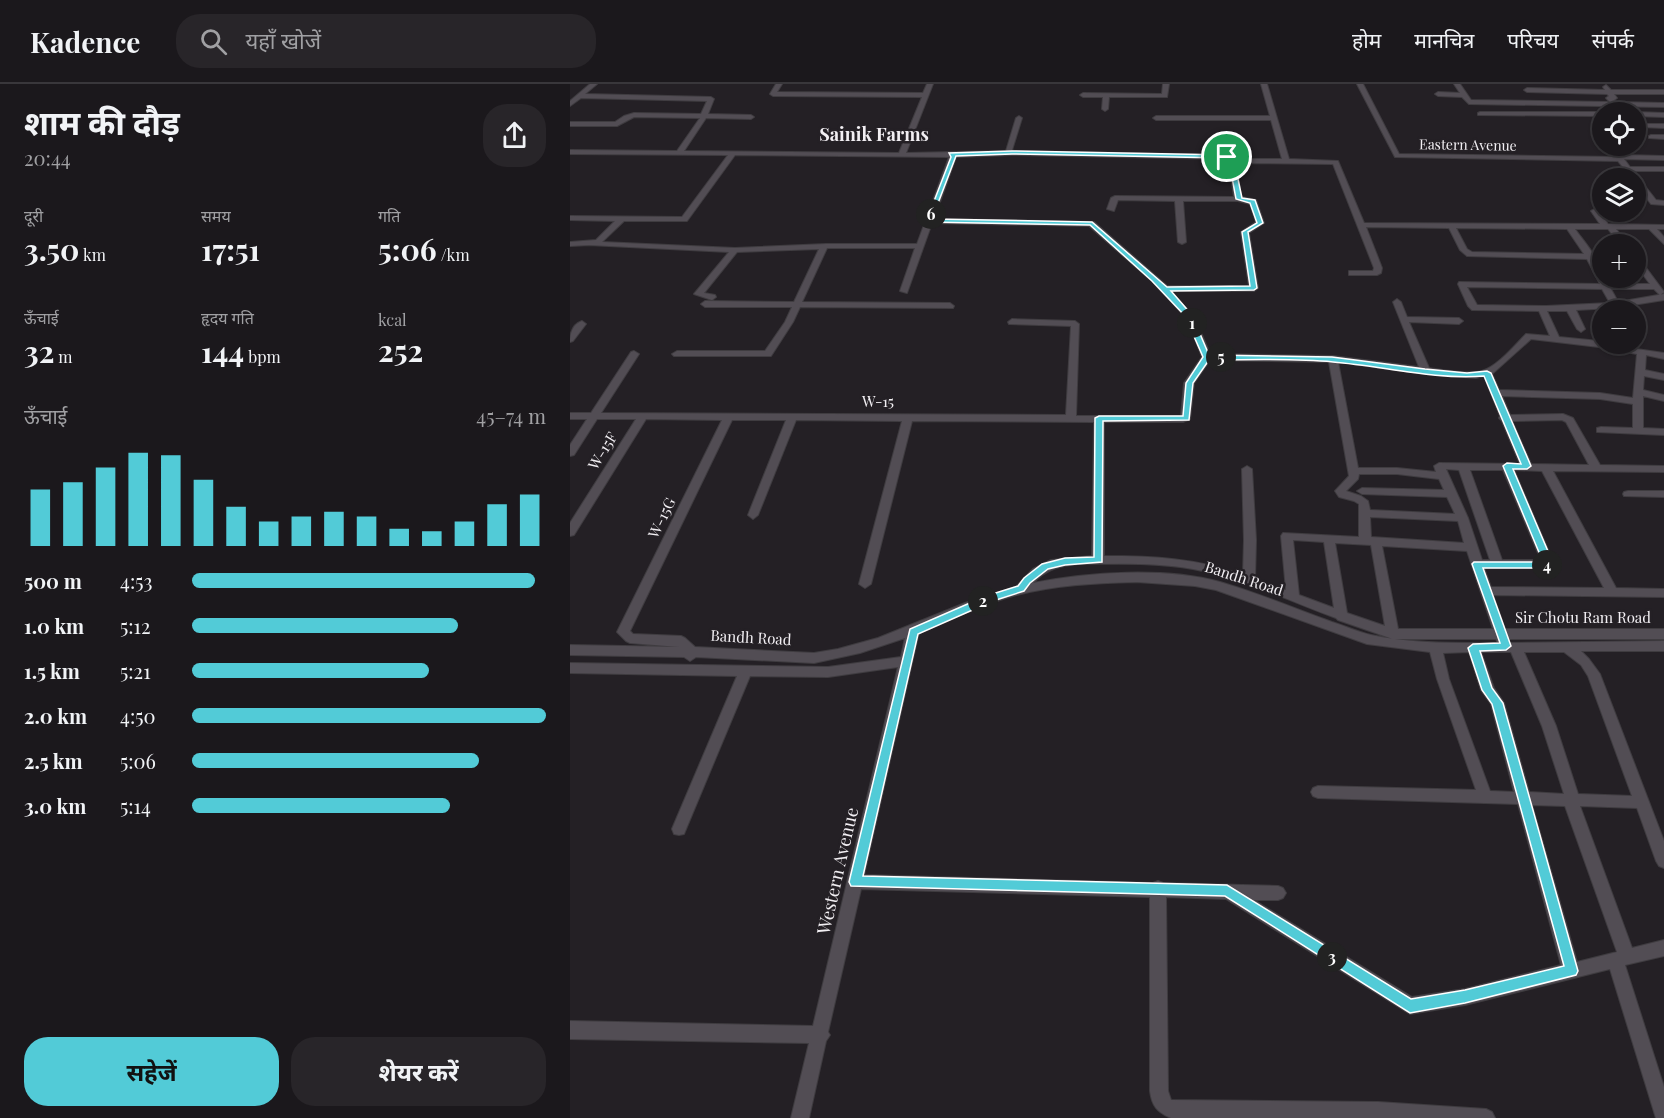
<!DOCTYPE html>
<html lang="hi">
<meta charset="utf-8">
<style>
body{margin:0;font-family:"Playfair Display","Noto Sans Devanagari",serif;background:#282529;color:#f1f3f6;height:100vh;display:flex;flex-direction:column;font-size:22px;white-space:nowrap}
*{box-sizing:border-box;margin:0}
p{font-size:20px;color:#a0a0a3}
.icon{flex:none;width:33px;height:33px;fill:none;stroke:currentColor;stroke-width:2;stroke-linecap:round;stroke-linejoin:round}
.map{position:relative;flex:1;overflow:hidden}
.sheet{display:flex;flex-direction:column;background:#1b181c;width:570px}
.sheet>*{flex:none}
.tools{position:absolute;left:1022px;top:18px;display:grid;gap:12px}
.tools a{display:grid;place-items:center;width:54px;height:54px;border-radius:50%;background:#1b181c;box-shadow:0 2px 4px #0004,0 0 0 2px #39373b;font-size:30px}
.pin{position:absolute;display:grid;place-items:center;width:51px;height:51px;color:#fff;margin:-26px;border:3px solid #fff;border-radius:50%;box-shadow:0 2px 6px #0007}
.km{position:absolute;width:30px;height:30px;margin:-15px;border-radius:50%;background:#222;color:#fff;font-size:16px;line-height:30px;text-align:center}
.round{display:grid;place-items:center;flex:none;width:63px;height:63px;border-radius:24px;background:#282529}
.summary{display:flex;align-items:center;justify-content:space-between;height:102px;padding:0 24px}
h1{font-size:33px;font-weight:700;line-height:45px}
.figures{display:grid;grid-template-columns:repeat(3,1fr);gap:9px;height:102px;padding:6px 24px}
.figures div{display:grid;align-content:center}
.figures b{font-size:30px;font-weight:700}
.figures small{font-size:16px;font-weight:400}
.figures p{font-size:16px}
.chart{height:168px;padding:12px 24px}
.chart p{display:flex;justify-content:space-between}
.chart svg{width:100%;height:108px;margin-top:6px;stroke:#52cbd7;stroke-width:6}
.button{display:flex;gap:12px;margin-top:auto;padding:12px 24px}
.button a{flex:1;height:69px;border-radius:24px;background:#52cbd7;color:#111;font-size:24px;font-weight:700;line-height:69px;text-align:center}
.button a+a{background:#282529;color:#f1f3f6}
ul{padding:0 24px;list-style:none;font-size:20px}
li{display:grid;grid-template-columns:96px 72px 1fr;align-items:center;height:45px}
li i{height:15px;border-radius:8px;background:#52cbd7}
header{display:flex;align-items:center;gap:36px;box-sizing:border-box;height:84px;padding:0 30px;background:#1b181c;border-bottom:2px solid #39373b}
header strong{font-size:28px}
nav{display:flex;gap:33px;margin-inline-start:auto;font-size:21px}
.search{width:420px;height:54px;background:#282529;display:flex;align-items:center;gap:15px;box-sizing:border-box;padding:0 21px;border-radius:24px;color:#a0a0a3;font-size:22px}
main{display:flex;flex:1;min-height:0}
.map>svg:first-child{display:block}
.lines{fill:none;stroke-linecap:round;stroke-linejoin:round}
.minor-casing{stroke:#3f3c40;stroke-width:2}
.minor{fill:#524d54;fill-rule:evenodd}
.route{fill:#52cbd7;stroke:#fff;stroke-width:1.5;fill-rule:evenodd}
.labels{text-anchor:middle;stroke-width:5;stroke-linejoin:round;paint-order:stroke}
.far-street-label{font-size:14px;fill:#f2eff3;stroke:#242025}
.street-label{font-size:15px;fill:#f2eff3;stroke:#242025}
.far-district-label{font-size:18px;font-weight:bold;fill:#f2eff3;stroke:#242025}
.near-street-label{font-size:18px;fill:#f2eff3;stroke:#242025}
</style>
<header>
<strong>Kadence</strong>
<div class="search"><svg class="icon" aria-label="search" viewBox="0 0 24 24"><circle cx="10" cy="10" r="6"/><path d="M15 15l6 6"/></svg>यहाँ खोजें</div>
<nav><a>होम</a><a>मानचित्र</a><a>परिचय</a><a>संपर्क</a></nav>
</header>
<main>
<section class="sheet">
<div class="summary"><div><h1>शाम की दौड़</h1><p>20:44</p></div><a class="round"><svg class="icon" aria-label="share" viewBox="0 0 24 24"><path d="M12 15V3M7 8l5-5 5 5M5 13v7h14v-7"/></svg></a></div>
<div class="figures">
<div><p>दूरी</p><b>3.50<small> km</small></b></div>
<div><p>समय</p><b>17:51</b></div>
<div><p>गति</p><b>5:06<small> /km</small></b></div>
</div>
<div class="figures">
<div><p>ऊँचाई</p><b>32<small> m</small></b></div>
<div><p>हृदय गति</p><b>144<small> bpm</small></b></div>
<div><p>kcal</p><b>252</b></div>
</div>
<div class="chart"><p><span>ऊँचाई</span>45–74 m</p>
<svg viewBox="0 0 160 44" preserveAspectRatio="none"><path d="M5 44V21M15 44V18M25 44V12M35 44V6M45 44V7M55 44V17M65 44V28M75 44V34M85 44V32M95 44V30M105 44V32M115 44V37M125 44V38M135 44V34M145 44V27M155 44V23"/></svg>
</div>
<ul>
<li><b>500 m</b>4:53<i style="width:97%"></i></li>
<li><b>1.0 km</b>5:12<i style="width:75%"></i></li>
<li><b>1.5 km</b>5:21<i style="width:67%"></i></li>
<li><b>2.0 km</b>4:50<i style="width:100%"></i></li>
<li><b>2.5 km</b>5:06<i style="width:81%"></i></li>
<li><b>3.0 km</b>5:14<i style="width:73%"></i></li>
</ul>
<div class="button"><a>सहेजें</a><a>शेयर करें</a></div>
</section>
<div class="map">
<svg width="1094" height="1034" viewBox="0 0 1094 1034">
<rect width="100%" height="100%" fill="#242025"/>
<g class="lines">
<g class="minor-casing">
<path id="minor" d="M20 0H27L15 10 141 13 144 15 138 30 181 31 184 33 181 35 136 34 114 67 329 69 352 13 203 12 200 10 206 0H212L207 8 353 9 357 0H363L336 69 436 67 446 34 449 32 452 34 442 66 444 67 657 71 665 75H712L701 36H586L583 34 586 32H700L691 0H697L719 75 768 77 794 139 1030 140 1021 127 1025 125H1028L1038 140 1094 141V145H1087L1094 153V160L1079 145H1046L1058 160H1050L1038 145H1005C1014 158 1032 177 1032 194H1035L1038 200H1080L1065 180V173H1068L1094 208 1090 211 1084 205H1041L1048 218 1094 210V216L1050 223 1046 226 1042 224 1006 226 1015 245 1011 248 1007 245 997 227H977L989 253 1029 257 1032 260 1094 269V275L1076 271 1075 286 1094 290V296L1074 292 1073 306 1094 311V317L1073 312V344L1094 345V351L1027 348V344L1031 343 1063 344V320L1030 315 932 312 940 331 993 330 1003 334 1030 381 1094 382V388L983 387 1046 504 1094 505V513L923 511 935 545H1094V555H939L938 559 1094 557V567H1011L1019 575 1030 590 1094 757V784L1089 782 1086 777 1067 724 1010 722 1062 864 1094 856V872L1055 881 1094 1003V1034H1086L1085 1031 1040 885 895 921 840 930 656 815 596 813 598 1007 601 1016 808 1018 916 1025 922 1028 925 1034H601C587 1028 582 1022 580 1007V813L291 805 258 948 260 951 256 957 239 1034H221L239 959 0 955V937L243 942 328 583 258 593 180 592 116 745 114 750 109 751 104 750 102 745 167 592 0 589V579L258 583 331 573 335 554 290 569 244 579 126 573 120 577 114 573 0 571V561L109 563 60 559 56 557 47 548 152 336 76 335 4 451 0 452V439L66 335H27L4 371 0 372V361L17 335H0V329H21L61 268 64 267 69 270 31 329 496 331 501 242 439 240 438 238 442 235 505 237 509 240 506 332H611L614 299 632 273 618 237 611 228 582 197 519 142 362 139 337 209 330 207 345 164H257L232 218 380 219 384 222 383 224 230 223 223 238 201 272H104L102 270 107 267H195L215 238 222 223H135L131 220 135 217 224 218 249 165 167 168 134 209 145 211 146 213 142 216 124 210 159 168 19 161 0 162V158L26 156 45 137 0 136V132L112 133 158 71 0 70V66L107 67 130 34 64 33 47 42H0V38H45L54 32 64 29 131 30 137 17 11 14 0 22V17ZM165 71 379 73 347 160H256L165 164 32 158 54 137H117ZM442 71 656 75 659 77 664 113 545 112 541 114 537 125 544 127 548 116 605 117 608 158 612 160 616 158 613 117H668L680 120 686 138 671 148 679 202H597L524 138 364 135 386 73ZM666 79 763 80 804 184 803 187H779V191H807L811 189 812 184 796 143 879 144 890 166 897 172 1017 175 1030 200 889 198 888 200 898 222 902 226 969 227 980 252 956 250C944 262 928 282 912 287 899 291 873 286 859 284L839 238 889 240 893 237 889 234 837 233 831 218 827 215 823 218 849 283 763 272 640 270 626 237 601 207H684L688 204 679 149 694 139 686 116 671 113ZM886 144 997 145 1014 170 902 168 897 165ZM897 203 1032 205 1040 219 976 222 907 221ZM961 255 1029 263 1067 270 1063 314 1030 309 929 306 922 290ZM640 276 759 278 779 392 765 407 769 413 784 417 789 420V453L713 449 711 452 716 506 685 495 686 456 682 385 677 382 672 385 674 456 673 491C627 474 582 472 534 472V338H613L620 335 624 299ZM768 278 855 290 906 294 914 292 930 332 929 334 932 337 950 380 869 379 864 382 866 388 827 384H788ZM162 336H216L178 431 183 435 188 431 226 336 332 337 289 500 295 504 301 500 342 337 524 338 522 472 481 476 463 485 446 503 395 519 308 554 268 565 244 569 125 563 115 554 111 552 63 550 60 547ZM992 336 996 338 1019 381 961 380 942 337ZM876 385 889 386 920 476H912L898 434ZM900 386H933L971 476H932ZM944 386 972 387 1034 504 921 503 914 484H978L984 480ZM789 390H827L869 395 874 406 792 404 787 407 792 410 877 413 885 430 800 426 798 417 791 412 776 407 788 395ZM800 433 888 437 894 459 801 453ZM723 456 754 458 764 524 729 511ZM765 459 801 461 815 542 777 529ZM812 462 897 467 923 545H828ZM508 480C546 480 585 478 623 485 672 494 720 517 766 534L768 536 823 555H926L928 559C886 559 843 560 801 551 788 548 775 542 762 538 725 525 688 509 650 498 594 483 519 488 463 499 476 485 490 482 508 480ZM567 498 625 502 646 506 797 560 860 568 867 595 906 706 748 702 743 704 741 708 743 712 748 714 948 720 991 881 895 905 842 913 684 816H708L713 814 716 809 713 804 708 802 593 799 588 797 583 799 294 791 349 548C380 535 411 521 443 512 483 501 526 499 567 498ZM899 568 911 606 921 620 944 708 920 707 879 595 873 569ZM911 568H941L972 642 994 710 959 708 934 619 924 604ZM954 568H994L1011 581 1018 592 1062 712 1008 710 986 642ZM962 721 995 722 1047 868 1007 878Z
M593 0H599L597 13H539L538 25 535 27 532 25 533 13H513L510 11 513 9 592 10Z
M787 0H793L829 70 1045 73 1037 62H1043L1051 71 1094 72V76L1054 75 1060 83H1094V87H1063L1086 116 1094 117V121L1081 120 1065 99V94H1062L1048 77 825 73Z
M884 0H890L901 16 1040 18 1036 14 1039 12 1037 10 957 8 954 6 957 4 1035 6 1033 3 1036 1 1041 6H1094V10H1044L1047 14 1044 16 1047 18 1094 19V23L899 20 892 13 868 12 865 10 868 8 890 9Z
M910 28H1034L1032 32 908 31V29Z
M1063 28H1065L1094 29V33L1065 32Z
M1074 40H1094V44L1072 43V41Z
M1022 41H1026L1032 48V54L1022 43Z
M1081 51H1094V55L1079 54V52Z
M12 237 16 240 3 257 0 258C0 249 3 240 12 237Z
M1058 407H1094V413L1054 412 1053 410 1054 408Z"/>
</g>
<use href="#minor" class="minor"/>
</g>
<path class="route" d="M442 67 657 71 664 76 672 114 685 116 693 139 678 148 687 204 684 206 601 207 622 231 639 271 762 273 855 285 897 289 917 287 921 289 961 382 957 385H943L983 479 975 484H913L941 562 936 566 910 567 922 604 933 619 1008 887 1006 891 895 919 840 929 655 812 281 802 279 798 340 545 416 512 448 502 454 494 472 480 495 474 524 473 525 334 529 332H613L616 299 633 273 615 232 582 197 520 141 356 138 381 73 379 69ZM442 70 656 74 659 77 666 115 680 119 687 139 672 148 680 202 597 203 522 138 362 135 386 72ZM639 276C680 276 722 274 763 278 813 282 864 296 914 292L951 380 937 379 933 382 973 478H904L902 480 930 559 903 560 898 564 912 606 922 620 994 882 895 906 841 915 657 801 293 792 348 550 423 517 454 507 460 499 478 485 495 481 532 478 533 337 619 336 623 299Z"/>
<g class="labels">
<g class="far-street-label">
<text transform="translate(898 61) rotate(1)" y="5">Eastern Avenue</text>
</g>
<g class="street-label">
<text x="308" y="323">W-15</text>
<text transform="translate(33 367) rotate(-58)" y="5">W-15F</text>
<text transform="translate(92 434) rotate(-64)" y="5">W-15G</text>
<text transform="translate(674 495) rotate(18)" y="5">Bandh Road</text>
<text x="1013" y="539">Sir Chotu Ram Road</text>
<text transform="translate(181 554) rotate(3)" y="5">Bandh Road</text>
</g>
<g class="far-district-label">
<text x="304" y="57">Sainik Farms</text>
</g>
<g class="near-street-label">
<text transform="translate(268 787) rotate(-77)" y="6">Western Avenue</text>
</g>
</g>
</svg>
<div class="tools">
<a><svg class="icon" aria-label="locate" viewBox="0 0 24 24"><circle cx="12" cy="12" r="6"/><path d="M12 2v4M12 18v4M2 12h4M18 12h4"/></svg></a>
<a><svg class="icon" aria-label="layers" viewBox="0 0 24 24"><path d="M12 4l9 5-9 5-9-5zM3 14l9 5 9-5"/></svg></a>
<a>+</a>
<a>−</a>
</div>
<div class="pin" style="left:657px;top:73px;background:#1e9e55"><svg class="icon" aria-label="arrive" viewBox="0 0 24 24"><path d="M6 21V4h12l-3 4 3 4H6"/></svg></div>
<b class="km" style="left:622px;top:239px">1</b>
<b class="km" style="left:413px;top:517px">2</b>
<b class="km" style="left:762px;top:873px">3</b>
<b class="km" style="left:977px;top:481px">4</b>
<b class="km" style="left:651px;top:273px">5</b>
<b class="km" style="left:361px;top:130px">6</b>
</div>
</main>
